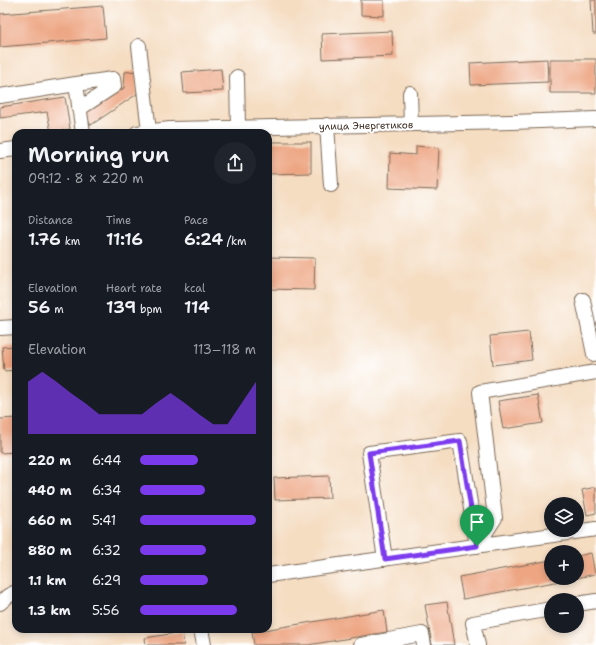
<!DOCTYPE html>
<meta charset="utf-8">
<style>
body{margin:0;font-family:"Shantell Sans",sans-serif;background:#20242c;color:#f1f3f6;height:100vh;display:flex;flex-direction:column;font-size:15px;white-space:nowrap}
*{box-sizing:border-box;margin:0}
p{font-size:13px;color:#9ea1a6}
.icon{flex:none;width:22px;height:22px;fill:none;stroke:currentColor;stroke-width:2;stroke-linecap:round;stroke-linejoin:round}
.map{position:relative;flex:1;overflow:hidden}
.side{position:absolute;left:12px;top:129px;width:260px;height:504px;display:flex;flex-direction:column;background:#171b24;border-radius:12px;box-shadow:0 2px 6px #0003}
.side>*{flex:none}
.controls{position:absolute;left:544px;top:497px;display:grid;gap:8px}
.controls a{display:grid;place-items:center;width:40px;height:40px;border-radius:50%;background:#171b24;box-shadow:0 2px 6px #0003;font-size:20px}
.pin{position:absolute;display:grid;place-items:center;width:34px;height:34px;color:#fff;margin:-41px -17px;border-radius:50% 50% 50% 0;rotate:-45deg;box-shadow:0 0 4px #0007}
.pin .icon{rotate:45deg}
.round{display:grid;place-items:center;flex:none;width:42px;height:42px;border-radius:21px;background:#20242c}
.overview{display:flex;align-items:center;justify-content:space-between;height:68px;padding:0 16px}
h1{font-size:22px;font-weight:600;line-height:30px}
.stats{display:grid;grid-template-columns:repeat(3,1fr);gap:6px;height:68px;padding:4px 16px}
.stats div{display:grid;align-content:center}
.stats b{font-size:17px;font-weight:600}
.stats small{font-size:11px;font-weight:400}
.stats p{font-size:11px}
.chart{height:112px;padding:8px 16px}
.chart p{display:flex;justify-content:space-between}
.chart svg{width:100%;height:72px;margin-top:4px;fill:#7c3aed;opacity:.7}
ul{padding:0 16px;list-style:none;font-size:13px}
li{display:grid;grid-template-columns:64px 48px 1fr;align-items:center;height:30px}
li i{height:10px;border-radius:5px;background:#7c3aed}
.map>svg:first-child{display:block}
.building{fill:#eda582}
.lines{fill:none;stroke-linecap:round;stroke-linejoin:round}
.minor-casing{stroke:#7c6957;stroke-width:16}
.minor{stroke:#fff;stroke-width:14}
.route-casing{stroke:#fff;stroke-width:8}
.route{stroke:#7c3aed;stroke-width:5}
.labels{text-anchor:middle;stroke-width:4;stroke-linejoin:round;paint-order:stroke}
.street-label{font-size:10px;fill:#3b2a1e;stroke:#fff}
</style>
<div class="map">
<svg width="596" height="645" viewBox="0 0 596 645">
<rect width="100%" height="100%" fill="#fff"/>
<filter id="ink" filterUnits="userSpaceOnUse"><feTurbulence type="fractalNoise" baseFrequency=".025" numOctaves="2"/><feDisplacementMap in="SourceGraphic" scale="8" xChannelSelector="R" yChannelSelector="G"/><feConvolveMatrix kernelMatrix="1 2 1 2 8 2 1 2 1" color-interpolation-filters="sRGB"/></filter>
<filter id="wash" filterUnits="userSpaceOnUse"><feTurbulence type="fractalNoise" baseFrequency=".012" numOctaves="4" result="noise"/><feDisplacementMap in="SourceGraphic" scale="16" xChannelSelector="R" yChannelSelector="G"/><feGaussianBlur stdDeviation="0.9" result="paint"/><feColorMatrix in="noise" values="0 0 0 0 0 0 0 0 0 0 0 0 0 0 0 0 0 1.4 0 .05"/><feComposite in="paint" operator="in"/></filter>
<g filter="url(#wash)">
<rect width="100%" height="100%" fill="#f5ddc2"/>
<g id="blocks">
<path class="building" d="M361 0H384V16L361 15Z
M591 0H596V34H593Z
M103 6 106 38 0 47V14Z
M392 31 393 56 323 59 322 34Z
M547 59 548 82 471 85 470 63Z
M550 59H596V93H550Z
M221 69 223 91 184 93 182 72Z
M137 71V94L91 125 84 114 124 88 125 72Z
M65 97 70 129 51 132 47 112 0 118V107Z
M268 142H311V173L268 174Z
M416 146 439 148 437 190 389 188 390 153 416 155Z
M268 257 315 258 314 290 268 289Z
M529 332 532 360 493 365 490 336Z
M16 346V370L4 371 2 347Z
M538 395 543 423 503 429 498 401Z
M16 418V452L0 453V419Z
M329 476 330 498 275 500 274 478Z
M596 487V513L587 515 582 490Z
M591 553 595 574 577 578V556Z
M551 560V578H570L571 579 463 599 459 577Z
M447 602 454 645H432L425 605Z
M384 610 387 632 308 645H254L252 632Z
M182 632 184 645H146L145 638Z"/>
</g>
</g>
<g filter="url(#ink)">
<use href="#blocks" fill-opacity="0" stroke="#7c6957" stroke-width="1"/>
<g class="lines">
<g class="minor-casing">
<path id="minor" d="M139 46 149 131
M237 77 238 127
M76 84 113 79 114 86 79 109
M410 93 411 124
M0 96 76 84 83 133
M327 125 331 185
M137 133 170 129 512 122 596 119
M0 151 16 149
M583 300 594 354
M0 328 16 327
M477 546 495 518 480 392 596 372
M385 559 369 453 460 441 477 546
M268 575 596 529
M0 603 8 596 16 592
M577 604 596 601
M201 629 204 645
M361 645 422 634 424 645
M478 645 473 623 551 609"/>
</g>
<use href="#minor" class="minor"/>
</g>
</g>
<g class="lines" filter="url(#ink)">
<g class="route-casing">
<path id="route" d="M460 441 477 546 385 559 369 453Z"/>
</g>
<use href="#route" class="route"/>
</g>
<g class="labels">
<g class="street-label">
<text transform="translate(366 125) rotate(-1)" y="4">улица Энергетиков</text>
</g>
</g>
</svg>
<div class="controls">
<a><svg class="icon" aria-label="layers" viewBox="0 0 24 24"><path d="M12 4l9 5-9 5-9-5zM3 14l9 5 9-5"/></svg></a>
<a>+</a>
<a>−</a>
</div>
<div class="pin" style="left:477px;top:546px;background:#1e9e55"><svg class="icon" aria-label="arrive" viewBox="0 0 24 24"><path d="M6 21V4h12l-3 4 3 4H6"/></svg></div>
<section class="side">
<div class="overview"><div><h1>Morning run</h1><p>09:12 · 8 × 220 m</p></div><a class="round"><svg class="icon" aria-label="share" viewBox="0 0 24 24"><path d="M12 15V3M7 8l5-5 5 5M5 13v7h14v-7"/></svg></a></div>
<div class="stats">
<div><p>Distance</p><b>1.76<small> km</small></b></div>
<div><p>Time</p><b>11:16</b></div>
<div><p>Pace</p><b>6:24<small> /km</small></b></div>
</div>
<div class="stats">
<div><p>Elevation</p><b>56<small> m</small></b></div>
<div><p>Heart rate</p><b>139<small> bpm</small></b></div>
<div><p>kcal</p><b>114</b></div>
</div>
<div class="chart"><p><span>Elevation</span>113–118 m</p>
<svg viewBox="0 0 160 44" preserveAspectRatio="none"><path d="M0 44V12L10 6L20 12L30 19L40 25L50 32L60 32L70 32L80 32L90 25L100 19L110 25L120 32L130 38L140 38L150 25L160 12V44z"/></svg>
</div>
<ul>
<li><b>220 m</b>6:44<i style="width:50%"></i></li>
<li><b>440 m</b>6:34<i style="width:56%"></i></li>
<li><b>660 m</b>5:41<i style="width:100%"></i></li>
<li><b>880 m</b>6:32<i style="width:57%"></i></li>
<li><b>1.1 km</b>6:29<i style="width:59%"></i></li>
<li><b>1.3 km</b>5:56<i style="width:84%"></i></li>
</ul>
</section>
</div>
